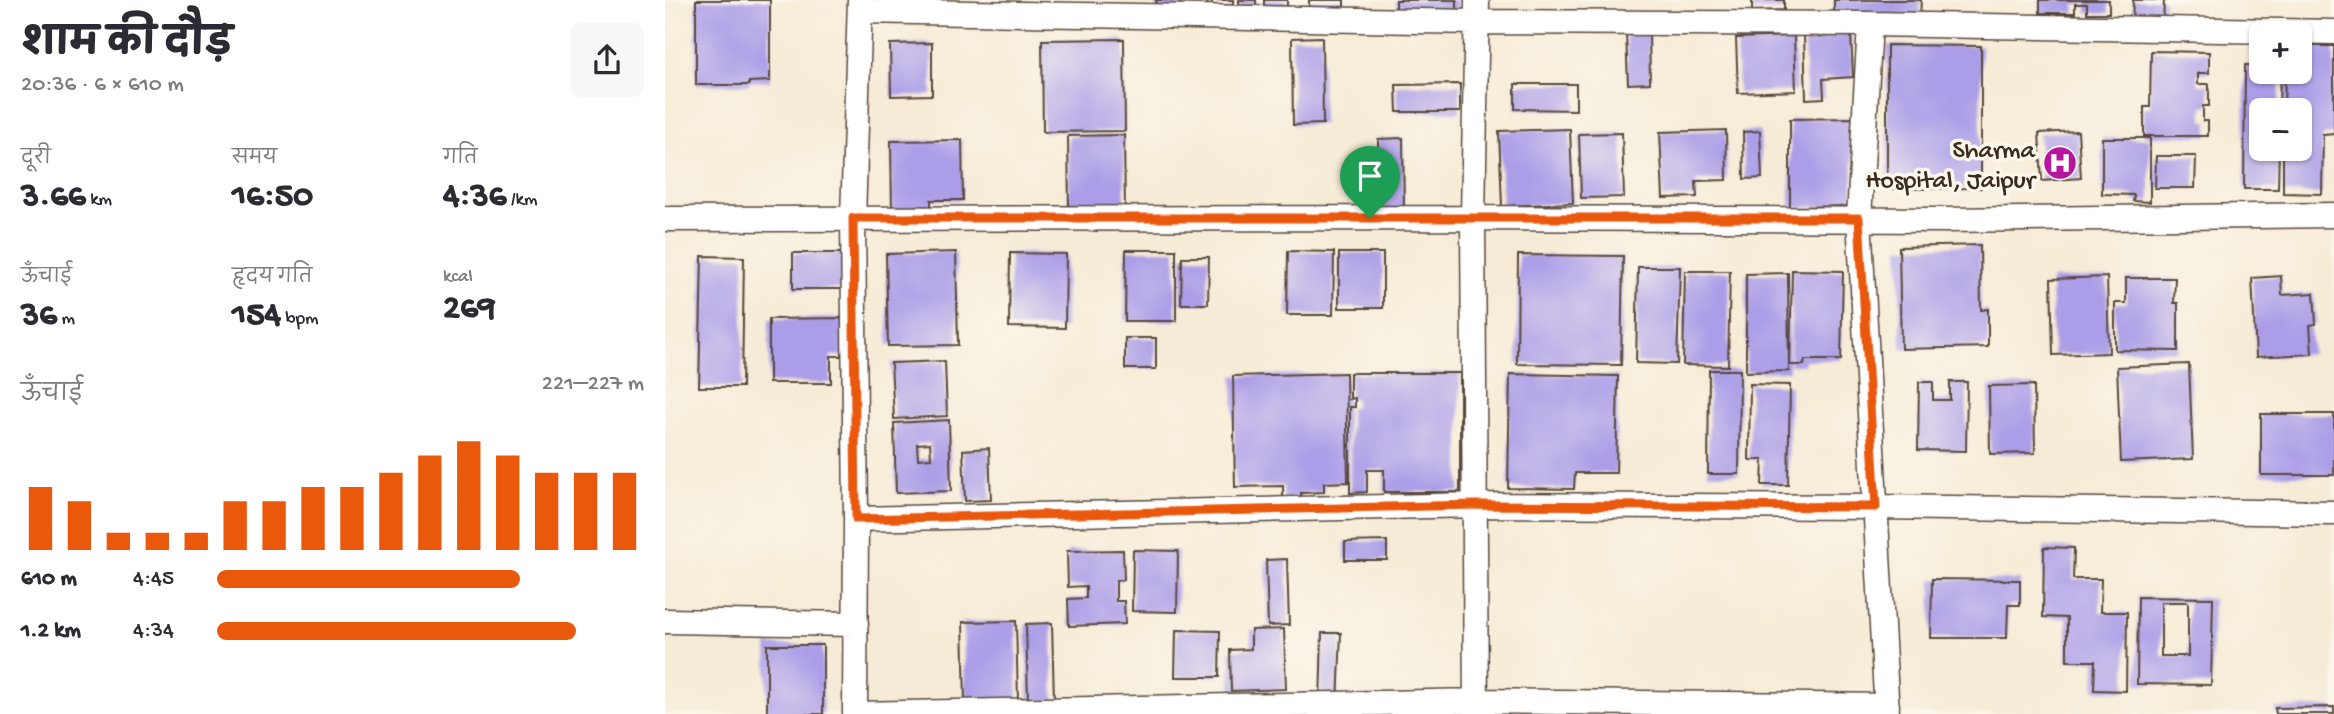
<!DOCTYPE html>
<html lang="hi">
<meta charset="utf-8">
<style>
body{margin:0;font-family:"Gochi Hand","Playpen Sans Deva",sans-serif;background:#f7f7f7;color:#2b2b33;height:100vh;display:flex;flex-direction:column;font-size:26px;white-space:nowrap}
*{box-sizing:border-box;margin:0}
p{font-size:23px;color:#7c7c81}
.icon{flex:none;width:38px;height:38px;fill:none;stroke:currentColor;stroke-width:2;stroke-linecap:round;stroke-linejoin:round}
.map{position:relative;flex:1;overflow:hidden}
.details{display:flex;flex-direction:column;background:#fff;width:665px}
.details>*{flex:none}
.tools{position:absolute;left:1584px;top:21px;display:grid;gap:14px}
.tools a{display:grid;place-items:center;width:63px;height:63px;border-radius:10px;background:#fff;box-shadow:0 2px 5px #0004;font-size:35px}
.pin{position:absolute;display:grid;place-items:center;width:60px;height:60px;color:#fff;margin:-72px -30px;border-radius:50% 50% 50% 0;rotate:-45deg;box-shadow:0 0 7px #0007}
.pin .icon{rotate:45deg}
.round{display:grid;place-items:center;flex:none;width:74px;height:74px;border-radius:10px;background:#f7f7f7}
.headline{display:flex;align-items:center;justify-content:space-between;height:119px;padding:0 21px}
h1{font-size:38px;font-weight:800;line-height:52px}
.metrics{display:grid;grid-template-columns:repeat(3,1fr);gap:10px;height:119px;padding:7px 21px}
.metrics div{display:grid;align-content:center}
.metrics b{font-size:35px;font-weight:800}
.metrics small{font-size:19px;font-weight:400}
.metrics p{font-size:19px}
.chart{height:196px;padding:14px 21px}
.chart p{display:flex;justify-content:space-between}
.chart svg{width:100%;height:126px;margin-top:7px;stroke:#ea580c;stroke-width:6}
ul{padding:0 21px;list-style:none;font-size:23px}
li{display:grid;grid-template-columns:112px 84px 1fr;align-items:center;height:52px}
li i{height:18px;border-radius:9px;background:#ea580c}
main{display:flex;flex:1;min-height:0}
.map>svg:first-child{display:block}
.building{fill:#ab9de7;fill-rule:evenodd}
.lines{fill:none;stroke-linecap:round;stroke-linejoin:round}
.minor-casing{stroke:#57473a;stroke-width:27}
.minor{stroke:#fff;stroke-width:24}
.route-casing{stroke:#fff;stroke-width:14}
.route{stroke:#ea580c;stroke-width:9}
.labels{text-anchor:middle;stroke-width:7;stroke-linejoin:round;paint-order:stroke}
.poi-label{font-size:26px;fill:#3b2a1e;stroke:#fbf7ec;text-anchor:end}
</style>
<main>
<section class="details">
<div class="headline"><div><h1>शाम की दौड़</h1><p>20:36 · 6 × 610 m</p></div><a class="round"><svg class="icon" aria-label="share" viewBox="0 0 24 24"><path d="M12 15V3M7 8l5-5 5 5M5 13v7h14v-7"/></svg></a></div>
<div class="metrics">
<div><p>दूरी</p><b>3.66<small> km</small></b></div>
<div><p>समय</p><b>16:50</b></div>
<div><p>गति</p><b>4:36<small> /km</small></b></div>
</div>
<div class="metrics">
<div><p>ऊँचाई</p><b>36<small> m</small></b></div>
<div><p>हृदय गति</p><b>154<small> bpm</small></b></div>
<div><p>kcal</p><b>269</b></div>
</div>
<div class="chart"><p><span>ऊँचाई</span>221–227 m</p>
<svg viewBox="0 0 160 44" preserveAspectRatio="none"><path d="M5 44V22M15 44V27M25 44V38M35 44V38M45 44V38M55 44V27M65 44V27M75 44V22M85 44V22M95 44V17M105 44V11M115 44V6M125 44V11M135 44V17M145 44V17M155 44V17"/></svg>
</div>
<ul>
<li><b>610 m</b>4:45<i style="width:71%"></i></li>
<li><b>1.2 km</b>4:34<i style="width:84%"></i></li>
</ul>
</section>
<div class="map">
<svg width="1669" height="714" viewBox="0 0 1669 714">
<rect width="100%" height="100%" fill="#fbf7ec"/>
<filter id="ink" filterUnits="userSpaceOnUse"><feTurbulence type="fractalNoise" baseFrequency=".0143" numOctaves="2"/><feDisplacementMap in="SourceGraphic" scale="14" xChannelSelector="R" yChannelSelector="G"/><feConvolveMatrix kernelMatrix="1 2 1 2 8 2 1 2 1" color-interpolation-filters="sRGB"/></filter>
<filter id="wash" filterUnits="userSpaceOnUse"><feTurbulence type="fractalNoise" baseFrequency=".00686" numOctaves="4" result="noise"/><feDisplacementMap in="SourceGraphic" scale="28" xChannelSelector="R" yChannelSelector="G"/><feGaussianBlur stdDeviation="1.57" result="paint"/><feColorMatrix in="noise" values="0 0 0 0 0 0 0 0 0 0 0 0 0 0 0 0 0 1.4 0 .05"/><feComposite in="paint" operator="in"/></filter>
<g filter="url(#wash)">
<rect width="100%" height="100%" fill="#f6ebd6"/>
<g id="blocks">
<path class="building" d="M31 0H105V81L84 82V85H31Z
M491 0H515V9H491Z
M520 0H542L543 6 520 7Z
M547 0H568V5H547Z
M574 0H591V6L574 7Z
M599 0H622V6H599Z
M644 0H679V7H644Z
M731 0H792V14H731Z
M1087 0H1119V10L1087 11Z
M1169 0H1256L1255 17 1169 15Z
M1375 0H1444V13H1422V4H1410V13H1375Z
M1468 0H1499L1498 25H1467Z
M961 33H984L985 83 963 84Z
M1186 33 1188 77 1158 79 1159 98 1141 99 1139 35Z
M1129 36 1131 91 1073 93 1071 38Z
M657 37 658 124 628 125 627 38Z
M459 39 460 131 378 132 377 40Z
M267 43V95L226 96 225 44Z
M1222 45 1316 46V188L1222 189Z
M1634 46H1669V134L1658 135 1657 194 1618 193V149H1634V110H1619L1620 72H1634Z
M1486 51 1544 52V73H1533V84H1544V106H1538V121H1543V136H1479V107H1485Z
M1580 65H1596V72H1615L1614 110H1596V149H1614L1613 189H1579Z
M795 84V112H732L731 85Z
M850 84H911V110L850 109Z
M1188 118V206L1125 207V119Z
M905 129 908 203 837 206 834 131Z
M1061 130 1062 180 1031 181 1032 197 998 198 995 132Z
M1095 131 1097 178 1079 179 1078 132Z
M1413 131 1416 178 1377 181 1374 133Z
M957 133 959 197 916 198 914 134Z
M459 135 460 211H404L403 136Z
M738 138 739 211H714L713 139Z
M1437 138H1485V202L1468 201 1469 195 1437 194Z
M297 140 298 200H266V211L227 212 226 141Z
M1491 156H1531L1530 188H1490Z
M1315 245 1316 310 1323 309V347L1236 349 1234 247Z
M461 250H511V321H460Z
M623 251 669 252 668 315H622Z
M291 252 293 345 223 346 221 254Z
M128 253H178L179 289H128Z
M345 253 401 254 400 328 344 327Z
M674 253H718V308H674Z
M853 255 958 256 956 365 852 364Z
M37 256 79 257 77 387H34Z
M517 257H544L543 304H516Z
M973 267H1015L1012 364 971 363Z
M1127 270 1178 271 1176 360H1140L1139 365H1125Z
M1020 271H1065L1063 366 1018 365Z
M1123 273 1124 371 1081 372V274Z
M1616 276 1617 295 1649 293 1651 324 1645 325 1647 354 1591 357 1587 278Z
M1442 277 1444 353 1388 355 1386 279Z
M1461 278H1510L1509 303H1513V351L1450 350V303H1461Z
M182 318V356H166V383H104V319Z
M460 338H491V369H460Z
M280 361 282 416 229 419 226 363Z
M1524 364 1528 459 1456 462 1452 367Z
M1044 370H1075L1074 474H1043Z
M681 373 683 482 659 483V492L636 493V498L618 499V486L570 487 568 376Z
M685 373H795V492H719V470H702V492L685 493V407H690V398L685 399Z
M845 374 953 376 951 473H910L909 489 843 488Z
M1254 382H1268V400H1285V382H1302L1301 451 1253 450Z
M1085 384 1125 385 1123 485H1097L1098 460H1084Z
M1369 385 1370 453 1325 454 1324 386Z
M1596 414H1669V475H1596Z
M284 420 286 491 231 493 229 423ZM265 443 266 458 253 459 252 444Z
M324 448 326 500 300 501 298 450Z
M722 541V560H680V542Z
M1379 547 1409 548 1408 579H1436L1435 612H1462L1461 691 1429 690 1430 661H1402V618L1378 617Z
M458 550 459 580H451V601H459L460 624 404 626 403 599 421 598V586L403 587 402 551Z
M468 550 513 551 512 612 467 611Z
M622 559 624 625 603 626 601 560Z
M1267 579 1355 580V605H1343L1342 638H1266Z
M1473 597 1548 598 1546 685 1472 684ZM1496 602H1523V656H1496Z
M351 621 353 700 300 702 298 622Z
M387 623 389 701H363L361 624Z
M619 629 621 689 566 691 565 650 586 649V630Z
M511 630 555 631 554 677H510Z
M657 633H676L673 704 655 703Z
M102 645H158V714H102Z
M1669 707V714H1611L1610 708Z"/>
</g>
</g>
<g filter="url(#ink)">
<use href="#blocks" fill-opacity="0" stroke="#57473a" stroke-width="2"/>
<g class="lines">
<g class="minor-casing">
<path id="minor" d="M195 0 188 218 191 519 190 714 811 701 1222 706
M195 11 811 22 1205 24 1669 32
M1205 24 1194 218 1222 714
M0 219 808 218 1281 220 1669 215
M191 519 811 505 1211 507 1669 513
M0 621 191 624
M811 714 808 218 812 0"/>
</g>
<use href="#minor" class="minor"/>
</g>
</g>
<g class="lines" filter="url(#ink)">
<g class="route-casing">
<path id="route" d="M188 218H1194L1211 507 811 505 191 519Z"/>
</g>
<use href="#route" class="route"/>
</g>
<defs>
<g id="hospital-disc" transform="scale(1.75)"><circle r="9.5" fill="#b5179e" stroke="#fbf7ec"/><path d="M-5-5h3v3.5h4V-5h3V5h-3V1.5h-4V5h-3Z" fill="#fff"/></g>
</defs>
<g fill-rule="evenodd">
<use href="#hospital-disc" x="1395" y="163"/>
</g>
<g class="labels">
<g class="poi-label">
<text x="1370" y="157">Sharma<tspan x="1370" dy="30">Hospital, Jaipur</tspan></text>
</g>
</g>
</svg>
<div class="tools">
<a>+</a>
<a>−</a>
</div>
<div class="pin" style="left:705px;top:218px;background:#1e9e55"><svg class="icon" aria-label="arrive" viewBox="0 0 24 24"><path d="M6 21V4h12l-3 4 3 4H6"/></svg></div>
</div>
</main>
